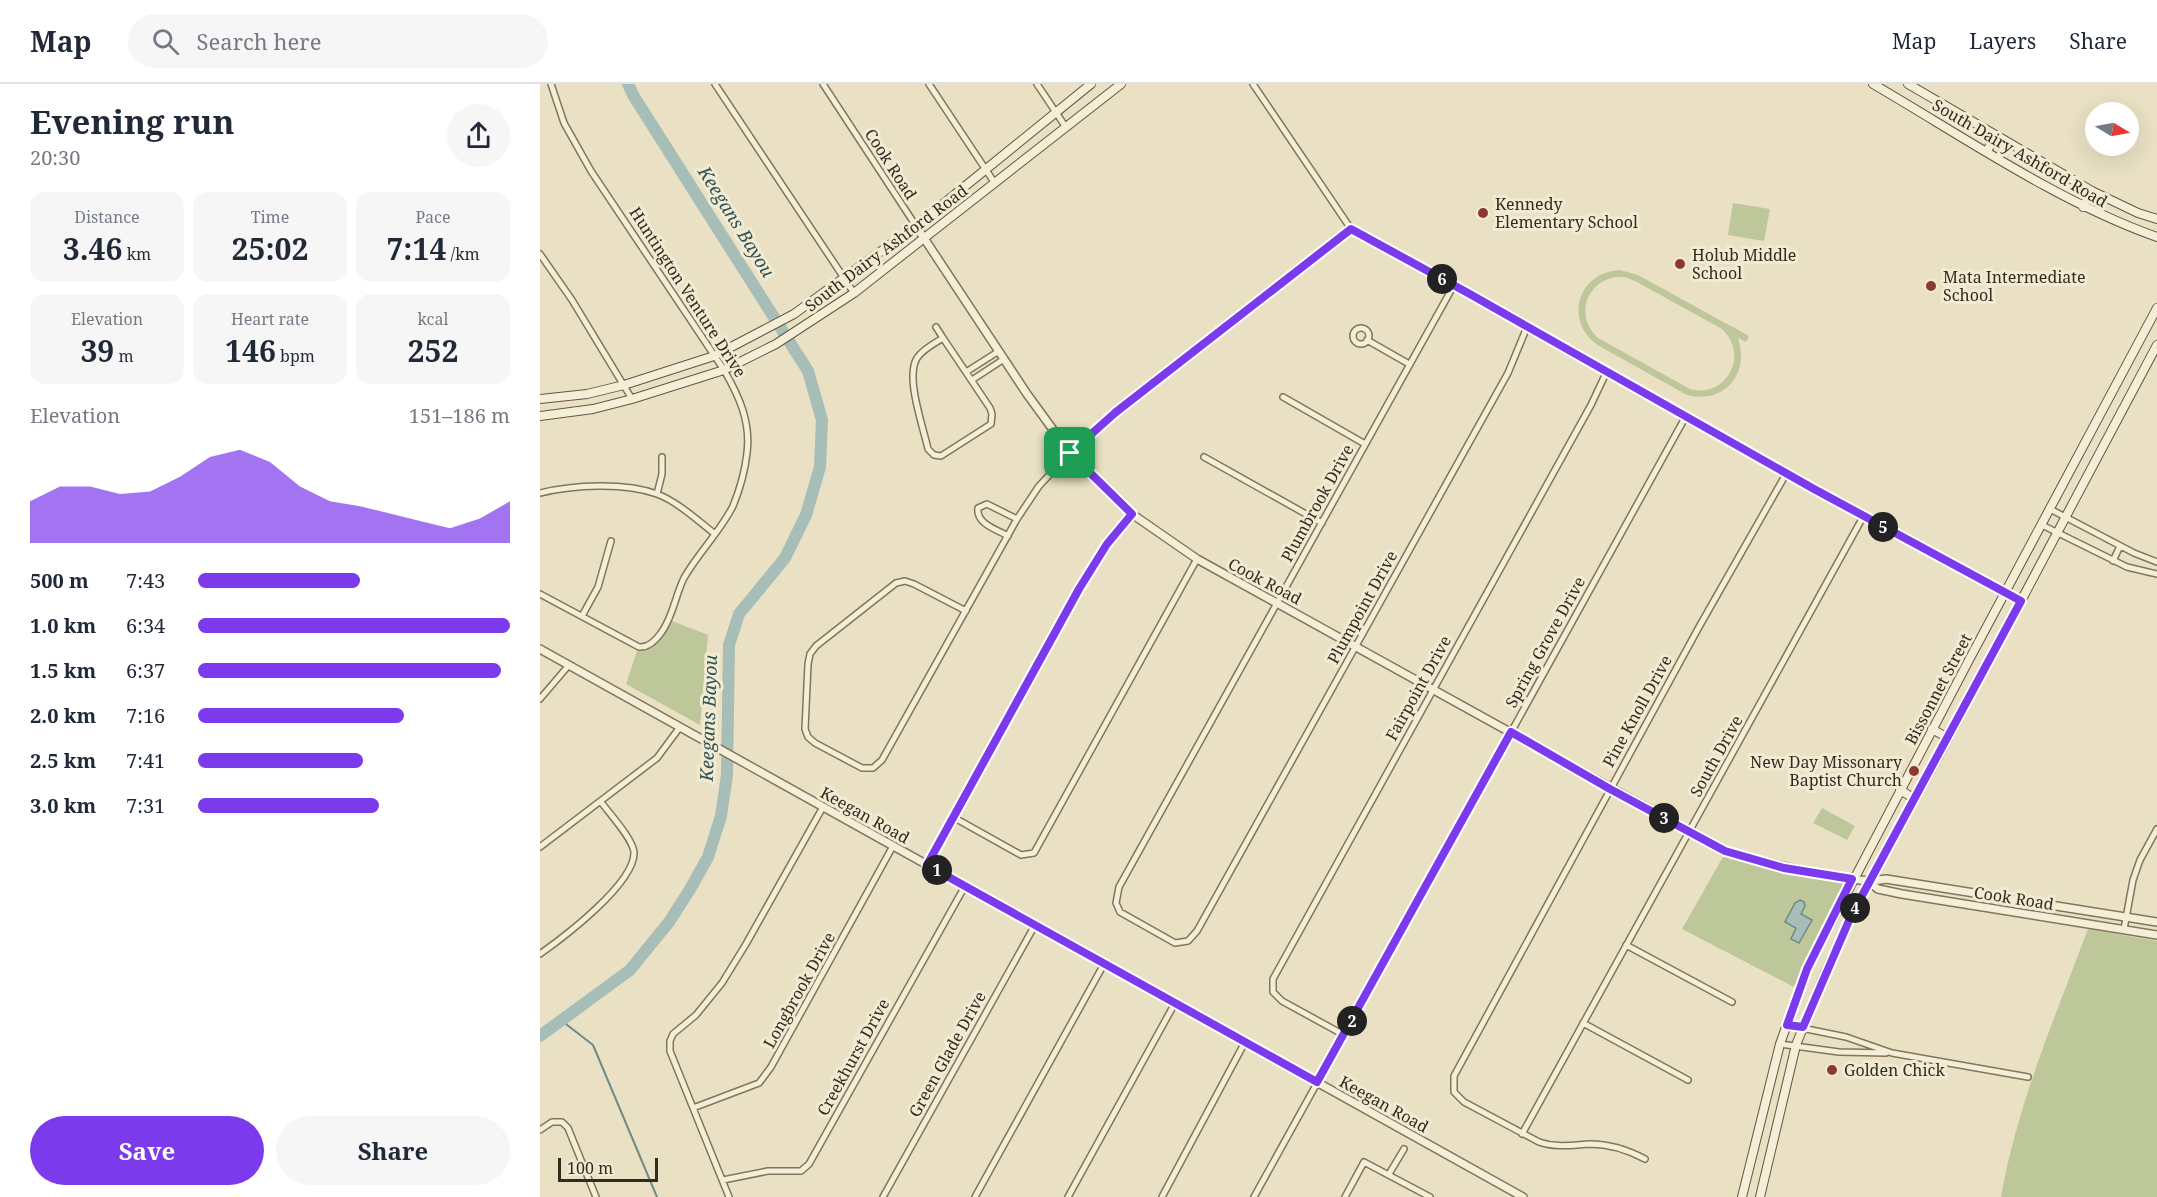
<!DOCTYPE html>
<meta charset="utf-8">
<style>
body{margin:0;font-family:"Noto Serif",serif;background:#f6f6f7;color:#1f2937;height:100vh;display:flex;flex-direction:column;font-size:22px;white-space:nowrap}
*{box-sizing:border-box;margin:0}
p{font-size:20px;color:#747a83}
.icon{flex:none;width:33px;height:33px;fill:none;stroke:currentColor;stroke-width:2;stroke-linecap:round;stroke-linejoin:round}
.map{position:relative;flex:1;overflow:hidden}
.sheet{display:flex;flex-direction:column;background:#fff;width:540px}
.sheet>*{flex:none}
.needle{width:39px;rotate:100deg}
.buttons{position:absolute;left:1545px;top:18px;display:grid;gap:12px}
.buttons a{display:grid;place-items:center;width:54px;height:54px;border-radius:50%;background:#fff;box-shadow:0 6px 24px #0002;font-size:30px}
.scale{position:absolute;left:18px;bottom:15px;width:100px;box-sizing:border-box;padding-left:6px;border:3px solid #342b1f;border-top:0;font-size:16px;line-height:21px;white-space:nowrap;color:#342b1f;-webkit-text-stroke:4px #f2ebd3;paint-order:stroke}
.pin{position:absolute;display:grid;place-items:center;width:51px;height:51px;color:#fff;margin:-26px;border-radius:12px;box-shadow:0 3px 9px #0006}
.km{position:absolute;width:30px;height:30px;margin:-15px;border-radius:50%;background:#222;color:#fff;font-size:16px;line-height:30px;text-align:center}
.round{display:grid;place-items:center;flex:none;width:63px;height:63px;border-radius:32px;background:#f6f6f7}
.head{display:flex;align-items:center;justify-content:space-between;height:102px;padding:0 30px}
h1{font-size:33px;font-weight:700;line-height:45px}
.stats{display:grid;grid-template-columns:repeat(3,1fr);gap:9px;height:102px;padding:6px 30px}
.stats div{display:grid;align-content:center;border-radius:15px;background:#f6f6f7;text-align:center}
.stats b{font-size:30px;font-weight:700}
.stats small{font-size:16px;font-weight:400}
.stats p{font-size:16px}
.chart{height:168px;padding:12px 30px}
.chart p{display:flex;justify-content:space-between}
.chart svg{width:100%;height:108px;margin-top:6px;fill:#7c3aed;opacity:.7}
.primary-button{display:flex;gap:12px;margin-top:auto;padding:12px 30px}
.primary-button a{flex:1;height:69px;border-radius:36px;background:#7c3aed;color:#fff;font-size:24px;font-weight:700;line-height:69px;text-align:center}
.primary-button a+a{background:#f6f6f7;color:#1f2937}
ul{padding:0 30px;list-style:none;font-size:20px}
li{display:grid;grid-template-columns:96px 72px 1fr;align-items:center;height:45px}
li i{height:15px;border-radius:8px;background:#7c3aed}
header{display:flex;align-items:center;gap:36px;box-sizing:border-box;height:84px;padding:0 30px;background:#fff;border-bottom:2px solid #e0e1e3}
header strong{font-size:28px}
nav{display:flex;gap:33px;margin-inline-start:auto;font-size:21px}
.search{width:420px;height:54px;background:#f6f6f7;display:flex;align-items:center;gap:15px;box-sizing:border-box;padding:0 21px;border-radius:33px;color:#747a83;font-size:22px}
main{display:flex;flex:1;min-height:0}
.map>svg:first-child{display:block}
.green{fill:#bec799;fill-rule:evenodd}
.water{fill:#a6bdb8;stroke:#6e8b86;stroke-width:1.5}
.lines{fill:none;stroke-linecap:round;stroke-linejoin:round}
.stream{stroke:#6e8b86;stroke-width:2}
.river{stroke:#a6bdb8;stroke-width:12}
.minor-casing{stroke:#83745c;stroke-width:8}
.tertiary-casing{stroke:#83745c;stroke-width:10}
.secondary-casing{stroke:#655540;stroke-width:10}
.minor{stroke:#f5eed7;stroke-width:5}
.tertiary{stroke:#f5eed7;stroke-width:7}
.secondary{stroke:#f5eed7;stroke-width:8}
.route-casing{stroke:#fff;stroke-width:12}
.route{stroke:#7c3aed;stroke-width:8}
.poi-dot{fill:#8c3832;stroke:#f2ebd3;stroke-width:2}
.labels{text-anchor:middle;stroke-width:6;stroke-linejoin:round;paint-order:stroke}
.street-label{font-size:16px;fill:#342b1f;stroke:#f2ebd3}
.poi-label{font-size:16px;fill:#342b1f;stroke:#f2ebd3;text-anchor:start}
.water-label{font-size:18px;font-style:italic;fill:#305253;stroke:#f2ebd3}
</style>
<header>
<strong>Map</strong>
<div class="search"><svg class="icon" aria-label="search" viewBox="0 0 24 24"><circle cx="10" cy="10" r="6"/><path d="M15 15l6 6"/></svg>Search here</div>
<nav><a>Map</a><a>Layers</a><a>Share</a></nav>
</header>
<main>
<section class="sheet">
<div class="head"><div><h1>Evening run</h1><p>20:30</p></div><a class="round"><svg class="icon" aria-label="share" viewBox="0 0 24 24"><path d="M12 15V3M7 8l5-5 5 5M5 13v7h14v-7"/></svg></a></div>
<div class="stats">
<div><p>Distance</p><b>3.46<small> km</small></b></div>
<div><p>Time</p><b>25:02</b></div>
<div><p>Pace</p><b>7:14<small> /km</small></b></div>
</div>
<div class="stats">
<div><p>Elevation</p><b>39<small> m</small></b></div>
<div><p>Heart rate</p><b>146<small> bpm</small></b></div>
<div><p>kcal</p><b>252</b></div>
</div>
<div class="chart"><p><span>Elevation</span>151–186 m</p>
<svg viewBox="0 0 160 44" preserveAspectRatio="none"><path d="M0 44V27L10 21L20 21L30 24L40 23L50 17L60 9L70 6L80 11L90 21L100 27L110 29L120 32L130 35L140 38L150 34L160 27V44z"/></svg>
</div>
<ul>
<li><b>500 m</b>7:43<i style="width:52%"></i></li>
<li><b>1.0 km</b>6:34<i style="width:100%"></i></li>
<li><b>1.5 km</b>6:37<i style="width:97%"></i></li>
<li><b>2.0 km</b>7:16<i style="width:66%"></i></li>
<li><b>2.5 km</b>7:41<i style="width:53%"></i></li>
<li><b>3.0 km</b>7:31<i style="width:58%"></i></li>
</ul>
<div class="primary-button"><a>Save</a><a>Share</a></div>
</section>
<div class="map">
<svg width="1617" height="1113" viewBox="0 0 1617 1113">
<rect width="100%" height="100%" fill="#eae1c4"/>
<path class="green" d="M1193 119 1230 125 1224 157 1188 151Z
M1080 186 1098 191 1209 252 1206 258 1198 254C1210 289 1185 321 1147 311L1059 262C1023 238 1037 188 1080 186ZM1075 193H1085L1095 197 1182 245C1210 271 1186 315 1150 305L1058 254C1035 233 1045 199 1075 193Z
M132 537 168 551 160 641 86 600 97 567C114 570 126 550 132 537Z
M1282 724 1315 742 1307 756 1273 739Z
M1184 771 1216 782 1306 799 1254 903 1142 845Z
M1548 845 1617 857V1113H1461C1477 1021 1515 933 1548 845Z"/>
<path class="water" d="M1260 816 1264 818 1265 822 1261 830 1272 836 1259 859 1251 855 1256 844 1245 838 1255 819Z"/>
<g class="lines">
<path class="stream" d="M22 937 53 961 117 1113"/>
<path class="river" d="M0 952 90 886 129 838 149 807 168 773 181 732 187 691 189 561 199 530 245 474 266 431 280 383 282 336 268 287 93 11 88 0"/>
<g class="minor-casing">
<path id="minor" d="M175 0 314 209
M283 0 376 142
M389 0 454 98
M497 0 525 42
M713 0 811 145 928 209 1246 390 1481 517
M0 170 32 216 92 315
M914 201 579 803 576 819 580 828 635 859 648 857 657 847 968 289 987 243
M396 243 403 254 450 324 452 330 451 340 401 372 394 371 388 365C383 342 365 293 377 274 383 265 395 259 403 254
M813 252a8 8 0 1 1 16 0a8 8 0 1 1-16 0Z
M827 256 869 280
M426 288 459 267
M432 296 464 275
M743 313 825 360
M664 373 782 439
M0 409C33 401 84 398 117 410 138 418 157 436 175 450
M117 410 122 390V373
M1510 425 1594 469 1617 478
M1502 441 1587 483 1617 490
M468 452C456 445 436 440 438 424L447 420 477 435
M1573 477 1580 462
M0 510 99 563C108 564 116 556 121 549 133 533 135 512 144 494 158 469 180 448 193 422 200 405 205 387 207 369 211 338 199 312 184 286L51 87 24 39 11 0
M426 527 374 500 365 497 356 499 276 562 270 570 268 580 265 645 268 653 275 659 322 684H333L342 676 477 435 499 402 530 369 576 329 811 145
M42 532 58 503 71 457
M0 615 29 581
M413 733 481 771 494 769 657 475
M0 763 117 674 140 643
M387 781 539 505 567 460 592 430
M1584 845 1593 796 1600 776 1617 745
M1086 861 1192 918
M0 870C24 853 94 800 94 769 94 756 69 729 61 718
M1043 939 1148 996
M1247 941 1306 953 1352 969 1488 993
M804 951 742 917 733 908V895L1051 321 1067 287
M1240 960 1299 968 1346 969
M153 1024 219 999 231 983 353 762
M0 1046 12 1038H22L28 1044 56 1113
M982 1050 1323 433
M1105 1075C1088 1066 1069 1060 1050 1060 1032 1061 1016 1064 999 1058L924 1018 914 1008V992L1159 543 1246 390
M849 1090 864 1065
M183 1096 228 1087H261L269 1080 425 802
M189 1113 130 967V957L133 950 156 931 182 899 206 860 283 723
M343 1113 495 841
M435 1113 564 880
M528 1113 635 919
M622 1113 705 958
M714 1113 1146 332
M805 1113 824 1078 890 1113"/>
</g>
<g class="tertiary-casing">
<path id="tertiary" d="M376 142 487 310 530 369 592 430 657 475 1185 767C1219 777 1251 785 1286 791 1307 794 1325 799 1346 795L1617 838
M0 565 983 1113
M1329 798 1338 805 1362 810 1617 851"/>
</g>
<g class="secondary-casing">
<path id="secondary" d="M1333 0C1424 53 1518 118 1617 153
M1368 0 1552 107 1598 129 1617 135
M1447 67 1456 51
M1543 123 1552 107
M0 315 47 310 84 301 174 272 254 230 376 142 551 0
M0 332 53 325 92 315 184 286 236 260 314 209 581 0
M1392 645 1408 654
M1360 706 1375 715
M1202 1113 1240 960 1267 885 1429 576 1617 224
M1220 1113 1256 961 1285 889 1311 832 1398 673 1617 261"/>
</g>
<use href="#minor" class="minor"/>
<use href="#tertiary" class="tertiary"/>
<use href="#secondary" class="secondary"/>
</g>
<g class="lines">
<g class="route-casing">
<path id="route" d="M811 145 928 209 1274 405 1481 517 1311 832 1263 943 1247 941 1267 885 1312 795 1244 784 1185 767 1070 705 971 648 777 998 387 781 539 505 567 460 592 430 530 369 576 328Z"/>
</g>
<use href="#route" class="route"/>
</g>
<g class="poi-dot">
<circle cx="943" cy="129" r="6"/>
<circle cx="1140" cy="180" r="6"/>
<circle cx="1391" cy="202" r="6"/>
<circle cx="1374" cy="687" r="6"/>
<circle cx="1292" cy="986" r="6"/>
</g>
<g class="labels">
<g class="street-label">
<text transform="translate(1480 69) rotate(30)" y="6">South Dairy Ashford Road</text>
<text transform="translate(351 80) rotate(57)" y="6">Cook Road</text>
<text transform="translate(346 164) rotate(-37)" y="6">South Dairy Ashford Road</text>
<text transform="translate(148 208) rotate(57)" y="6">Huntington Venture Drive</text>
<text transform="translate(777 419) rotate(-61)" y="6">Plumbrook Drive</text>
<text transform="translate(725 497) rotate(28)" y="6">Cook Road</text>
<text transform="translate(822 523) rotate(-61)" y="6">Plumpoint Drive</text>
<text transform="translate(1005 558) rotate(-61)" y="6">Spring Grove Drive</text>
<text transform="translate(878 604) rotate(-61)" y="6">Fairpoint Drive</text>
<text transform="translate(1398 605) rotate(-62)" y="6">Bissonnet Street</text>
<text transform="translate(1097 627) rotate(-61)" y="6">Pine Knoll Drive</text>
<text transform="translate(1176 672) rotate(-61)" y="6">South Drive</text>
<text transform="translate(325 731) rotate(29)" y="6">Keegan Road</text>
<text transform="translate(1474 814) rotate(9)" y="6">Cook Road</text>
<text transform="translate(259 906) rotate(-61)" y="6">Longbrook Drive</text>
<text transform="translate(407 970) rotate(-61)" y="6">Green Glade Drive</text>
<text transform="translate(313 973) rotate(-61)" y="6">Creekhurst Drive</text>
<text transform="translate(844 1020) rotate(29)" y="6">Keegan Road</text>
</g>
<g class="poi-label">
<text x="955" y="126">Kennedy<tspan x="955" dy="18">Elementary School</tspan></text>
<text x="1152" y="177">Holub Middle<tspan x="1152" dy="18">School</tspan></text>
<text x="1403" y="199">Mata Intermediate<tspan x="1403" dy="18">School</tspan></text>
<text x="1362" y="684" text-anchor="end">New Day Missonary<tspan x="1362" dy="18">Baptist Church</tspan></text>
<text x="1304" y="992">Golden Chick</text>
</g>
<g class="water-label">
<text transform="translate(196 138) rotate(58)" y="6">Keegans Bayou</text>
<text transform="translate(169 634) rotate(-88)" y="6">Keegans Bayou</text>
</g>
</g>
</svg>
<div class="buttons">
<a><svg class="needle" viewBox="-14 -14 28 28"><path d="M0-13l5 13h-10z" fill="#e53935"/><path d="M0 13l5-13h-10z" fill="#747a83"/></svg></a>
</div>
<div class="scale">100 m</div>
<div class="pin" style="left:530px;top:369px;background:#1e9e55"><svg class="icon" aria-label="arrive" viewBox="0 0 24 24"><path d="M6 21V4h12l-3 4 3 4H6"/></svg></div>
<b class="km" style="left:397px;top:786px">1</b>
<b class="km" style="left:812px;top:937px">2</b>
<b class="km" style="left:1124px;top:734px">3</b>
<b class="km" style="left:1315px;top:824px">4</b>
<b class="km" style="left:1343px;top:443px">5</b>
<b class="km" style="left:902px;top:195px">6</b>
</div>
</main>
